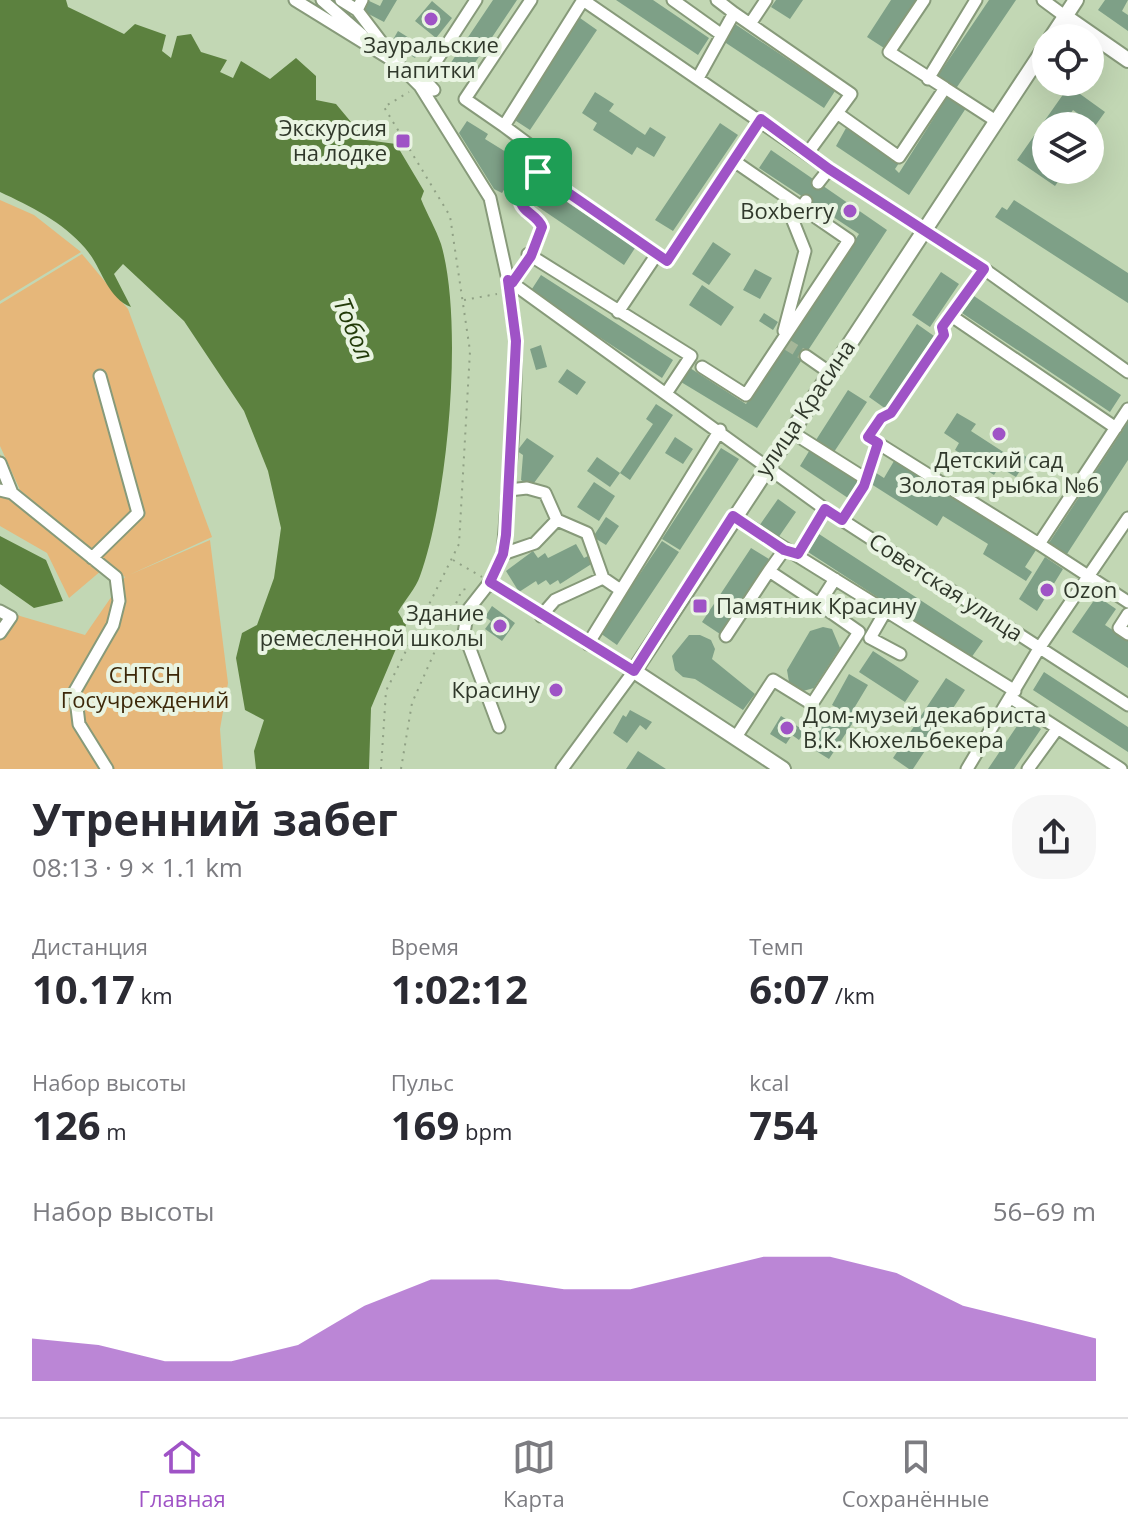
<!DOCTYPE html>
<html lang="ru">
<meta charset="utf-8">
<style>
body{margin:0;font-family:"Open Sans",sans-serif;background:#f7f7f7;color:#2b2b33;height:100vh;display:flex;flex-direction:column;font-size:30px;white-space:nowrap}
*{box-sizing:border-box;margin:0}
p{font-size:26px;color:#7c7c81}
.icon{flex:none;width:44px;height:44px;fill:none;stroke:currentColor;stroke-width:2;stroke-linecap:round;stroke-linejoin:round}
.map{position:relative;height:769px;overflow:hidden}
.details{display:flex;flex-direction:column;background:#fff;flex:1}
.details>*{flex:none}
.buttons{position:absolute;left:1032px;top:24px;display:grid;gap:16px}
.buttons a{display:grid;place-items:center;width:72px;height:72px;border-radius:50%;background:#fff;box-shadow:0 8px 32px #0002;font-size:40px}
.pin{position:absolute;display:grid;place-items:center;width:68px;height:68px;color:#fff;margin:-34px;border-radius:16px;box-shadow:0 4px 12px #0006}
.round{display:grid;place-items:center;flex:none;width:84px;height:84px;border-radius:32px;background:#f7f7f7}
.summary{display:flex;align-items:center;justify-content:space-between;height:136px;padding:0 32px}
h1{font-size:44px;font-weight:700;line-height:60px}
.figures{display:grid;grid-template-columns:repeat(3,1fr);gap:12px;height:136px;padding:8px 32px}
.figures div{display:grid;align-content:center}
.figures b{font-size:40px;font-weight:700}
.figures small{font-size:22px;font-weight:400}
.figures p{font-size:22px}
.chart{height:224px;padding:16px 32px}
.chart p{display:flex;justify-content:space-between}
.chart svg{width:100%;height:144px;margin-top:8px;fill:#9f53c6;opacity:.7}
.tabs{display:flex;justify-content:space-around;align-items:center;height:112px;border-top:2px solid #e1e1e2;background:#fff;font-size:22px;color:#7c7c81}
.tabs a{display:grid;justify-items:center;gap:4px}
.tabs .current{color:#9f53c6}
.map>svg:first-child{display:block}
.green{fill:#e6b77a}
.water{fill:#5c813f}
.building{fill:#7ea087}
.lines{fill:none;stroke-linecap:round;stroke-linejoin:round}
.minor-tunnel{stroke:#a5b799;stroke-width:11;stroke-dasharray:11 5.5;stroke-linecap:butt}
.minor-casing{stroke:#879a7a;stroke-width:15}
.major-casing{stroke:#879a7a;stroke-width:18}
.path{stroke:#90a185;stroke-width:2;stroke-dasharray:2 6;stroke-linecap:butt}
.minor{stroke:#fff;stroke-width:11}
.major{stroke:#fff;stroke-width:14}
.route-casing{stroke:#fff;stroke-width:16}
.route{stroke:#9f53c6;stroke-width:10}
.poi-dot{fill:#9f53c6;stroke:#e9f4e2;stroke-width:3}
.labels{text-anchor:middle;stroke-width:8;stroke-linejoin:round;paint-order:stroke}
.poi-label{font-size:22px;fill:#30382b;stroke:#e9f4e2;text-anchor:end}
.street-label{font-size:22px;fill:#30382b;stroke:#e9f4e2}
.park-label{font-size:22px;fill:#3c2709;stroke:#e9f4e2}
.water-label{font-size:24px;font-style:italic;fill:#233b0a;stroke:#e9f4e2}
</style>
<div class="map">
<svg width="1128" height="769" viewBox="0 0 1128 769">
<rect width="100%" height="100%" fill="#c2d7b4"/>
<path class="green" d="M0 200 34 215 81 252 0 301Z
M82 254 128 309 212 537 129 575 210 540 228 683 220 729 223 769H0V605L20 616 85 635 125 577 20 490 0 446V304Z
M0 454 17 490 102 570 69 598 47 553 0 526Z"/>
<path class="water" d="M0 0H66L68 7 124 34 135 24 166 35 162 51 171 58 177 36 191 34 201 52 227 60 220 72 233 78 241 61 270 79 296 58 316 76V100L336 104 366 140 396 144 424 191 421 199C427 214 436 229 441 244 464 322 448 499 420 576 416 588 405 600 398 612L406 625 371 708 369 769H256L254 751 264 720 245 710 236 658 242 633 257 625 274 578 281 528 268 471 244 411 184 321 123 264 114 274 131 307C106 297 102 267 85 248 63 222 30 206 0 192Z
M0 536 46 560 63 601 34 608 0 584Z"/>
<path class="building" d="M367 0 380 6 383 0H397L384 22 361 10Z
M493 0H517L462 82 446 70Z
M616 0H653L709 38 698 55Z
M776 0H803L790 19 771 7Z
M891 0H916L884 48 867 37Z
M989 0H1016L955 90 937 77Z
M1105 0H1128L1122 11 1128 15V31L1098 10Z
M432 1 452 18 436 38 415 21Z
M580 18 597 30 530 130 513 119Z
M735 24 835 91 824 108 723 41Z
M398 31 422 46 415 58 391 43Z
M1069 86 1105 112 1095 126 1073 110 1062 126H1046V148L1042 153 1046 156V170H1066L1055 186 1017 160Z
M595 92 614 104 609 111 645 135 650 127 666 137 654 157 637 147 632 155 593 130 597 123 582 113Z
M949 94 968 105 909 195 836 146 846 128 899 163 895 169 899 173Z
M467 121 488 134 485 139 522 162 502 193 494 189 459 133Z
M720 123 738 135 673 231 655 220Z
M544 140 553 146 544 160 535 154Z
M771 150 887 230 757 428 681 382 690 368 746 404 859 234 759 168Z
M536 181 635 248 624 265 525 198Z
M1014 200 1128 273V303L995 217 1002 207 1007 210Z
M713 242 731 254 709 285 692 274Z
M755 269 772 278 760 299 743 290Z
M941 272 959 284 930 327 912 315Z
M541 275 673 360 662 378 530 292Z
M702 285 734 307 721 326 689 305Z
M974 296 1121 395 1110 412 962 313Z
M764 313 778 322 773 330 759 321Z
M917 324 934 336 886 409 869 397Z
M541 345 547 367 536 370 530 349Z
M567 369 586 382 577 395 558 382Z
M848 390 867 402 834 452 816 440Z
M656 404 673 415 630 480 620 473 610 487 587 471 597 457 620 473 653 424 646 419Z
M957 413 976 424 971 431 1008 455 1012 447 1028 458 1016 477 999 467 994 475 955 450 959 443 944 433Z
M1128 422V460L1065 557 1047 546Z
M675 437 693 449 683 464 665 453Z
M527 438 554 456 531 487 521 480 523 455 517 451Z
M721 448 739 459 680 550 662 539Z
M811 448 859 480 848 498 800 466Z
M894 461 1036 550 1025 567 1032 572 1026 581 983 554 988 544 943 516 937 526 868 482 873 471 884 478Z
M594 482 615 496 599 521 577 507Z
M778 499 796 512 778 538 759 526Z
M606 517 619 526 606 545 593 537Z
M819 534 983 641 971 658 808 552Z
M662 541 679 552 617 645 600 633Z
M576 544 584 558 588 556 593 563 560 584 558 580 550 585 546 580 538 585 536 581 519 592 506 571 533 551 538 558 545 553 548 558Z
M751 548 769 559 720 634 702 622Z
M1045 557 1063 569 1037 611 1019 599Z
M1097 596 1116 609 1105 625 1128 640V668L1072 632Z
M492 606 515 623 502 641 485 629 491 621 485 617Z
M823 627 832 629 840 648 814 688 803 691 789 682 787 670 810 631Z
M689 635H700L711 640 715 649 712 659 755 694 743 710 695 679 683 677 675 670 672 656Z
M873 651 919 681 905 702 859 672Z
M1044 672 1128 727V752L1033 690Z
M849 674 868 685 850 715 832 705Z
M946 678 965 690 913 769H909L893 758Z
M833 707 854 721 829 759 808 746Z
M630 710 652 722 646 730 640 725 627 743 613 733 623 715 626 717Z
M781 716 805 731 799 740 792 735 786 744 770 734Z
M1023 717 1041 729 1014 769H988Z
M638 751 666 769H626Z"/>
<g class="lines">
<path class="minor-tunnel" d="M786 344 806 356"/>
<g class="minor-casing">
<path id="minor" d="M295 0 397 63 420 86 490 198 508 280 516 341 514 418 503 554 490 582 468 610 464 633 499 727
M322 0 362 35
M341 0 357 10
M362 0 357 10 392 56
M531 0 465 99 504 126 583 0 829 169 984 269 1128 372
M673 0 722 35
M1043 0 1066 17
M734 13 851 94 807 154
M750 24 766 0
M423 78 434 90
M698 78 734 13 717 0
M928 79 976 0
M420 86 476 0
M945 88 996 121
M837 113 899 157 945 88 889 52 924 0
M504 126 528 144 538 172
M818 183 829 169
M528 254 691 356 667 392
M984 269 942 327 944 335 891 413 881 418 868 437 1039 544 1128 409
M508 280 825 509 1128 705
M512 283 531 256 542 227C537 214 522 214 520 199L538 172 667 261 761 119
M618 312 657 254
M950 315 1116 428
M784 331 805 251 793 221 806 201
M806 356 829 372
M702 367 746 395 849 240 734 161
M790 431 866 479
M0 463 12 493
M0 490 12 493 116 577 119 601 113 625 75 691 79 724 107 769
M509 490 527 488 545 493 557 520 587 533 603 578 619 589
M733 516 1015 691
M842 520 864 486 878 443
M1039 544 1128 602
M784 550 769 571 819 604
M503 554 535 543 557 520
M92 558 138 513 100 376
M490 582 634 671 562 769
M0 611 11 617 0 633
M885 612 870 638 900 654
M1128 614 1119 628 1128 634
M541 616 555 600 603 578
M726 636 769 571
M588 644 720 430
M1011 698 1121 769
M736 737 773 680 812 704 859 632 819 604 835 579
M967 769 1040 647 1128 518
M1028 769 1057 729"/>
</g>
<g class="major-casing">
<path id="major" d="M1066 17 1128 60
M1051 38 1076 0
M783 769 634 671 1046 46"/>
</g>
<path class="path" d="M464 300 497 294
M803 545 819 520
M453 560 482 577
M381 769 386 691 459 544 470 351 450 216 384 107 409 92
M401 769 412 703 462 590 470 588"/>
<use href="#minor" class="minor"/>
<use href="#major" class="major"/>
</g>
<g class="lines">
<g class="route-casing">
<path id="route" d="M761 119 829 169 984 269 942 327 944 335 891 413 881 418 868 437 878 443 864 486 842 520 825 509 798 554 784 550 733 516 634 671 490 582 503 554 506 535 516 341 508 280 512 283 531 256 542 227C537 214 522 213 520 199L538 172 667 261Z"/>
</g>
<use href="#route" class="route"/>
</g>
<g class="poi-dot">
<circle cx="431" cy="19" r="8"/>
<rect x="395" y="133" width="16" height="16" rx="4"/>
<circle cx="850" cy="211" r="8"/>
<circle cx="999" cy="434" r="8"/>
<circle cx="1047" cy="590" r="8"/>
<rect x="692" y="598" width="16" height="16" rx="4"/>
<circle cx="500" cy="626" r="8"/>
<circle cx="556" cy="690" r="8"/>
<circle cx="787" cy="728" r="8"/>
</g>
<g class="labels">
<g class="poi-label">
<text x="431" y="53" text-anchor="middle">Зауральские<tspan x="431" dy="25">напитки</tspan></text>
<text x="387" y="136">Экскурсия<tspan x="387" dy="25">на лодке</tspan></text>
<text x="834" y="219">Boxberry</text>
<text x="999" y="468" text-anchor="middle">Детский сад<tspan x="999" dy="25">Золотая рыбка №6</tspan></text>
<text x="1063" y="598" text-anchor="start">Ozon</text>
<text x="716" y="614" text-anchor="start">Памятник Красину</text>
<text x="484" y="621">Здание<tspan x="484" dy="25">ремесленной школы</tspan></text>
<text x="540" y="698">Красину</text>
<text x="803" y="723" text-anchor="start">Дом-музей декабриста<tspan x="803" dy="25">В.К. Кюхельбекера</tspan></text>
</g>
<g class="street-label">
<text transform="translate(805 408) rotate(-56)" y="8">улица Красина</text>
<text transform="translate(946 587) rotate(33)" y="8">Советская улица</text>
</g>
<g class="park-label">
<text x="145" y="683">СНТСН<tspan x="145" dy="25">Госучреждений</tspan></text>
</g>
<g class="water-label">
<text transform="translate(353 329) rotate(67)" y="8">Тобол</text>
</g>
</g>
</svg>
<div class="buttons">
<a><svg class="icon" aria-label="locate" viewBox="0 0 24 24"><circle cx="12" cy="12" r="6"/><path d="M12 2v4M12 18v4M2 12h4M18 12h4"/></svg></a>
<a><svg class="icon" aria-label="layers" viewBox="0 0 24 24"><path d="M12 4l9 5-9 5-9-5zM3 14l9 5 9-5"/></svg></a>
</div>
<div class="pin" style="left:538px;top:172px;background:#1e9e55"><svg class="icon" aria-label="arrive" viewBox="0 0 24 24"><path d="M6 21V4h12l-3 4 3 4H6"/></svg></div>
</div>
<section class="details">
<div class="summary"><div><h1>Утренний забег</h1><p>08:13 · 9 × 1.1 km</p></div><a class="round"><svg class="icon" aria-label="share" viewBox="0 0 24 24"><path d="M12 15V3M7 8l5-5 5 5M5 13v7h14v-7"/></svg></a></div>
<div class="figures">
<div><p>Дистанция</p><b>10.17<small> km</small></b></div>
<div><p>Время</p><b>1:02:12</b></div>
<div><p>Темп</p><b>6:07<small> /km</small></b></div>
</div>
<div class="figures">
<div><p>Набор высоты</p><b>126<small> m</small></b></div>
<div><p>Пульс</p><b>169<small> bpm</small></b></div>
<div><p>kcal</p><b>754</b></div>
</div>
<div class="chart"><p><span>Набор высоты</span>56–69 m</p>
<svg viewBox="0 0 160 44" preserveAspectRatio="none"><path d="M0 44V31L10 33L20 38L30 38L40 33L50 21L60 13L70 13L80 16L90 16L100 11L110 6L120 6L130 11L140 21L150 26L160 31V44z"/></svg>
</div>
</section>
<nav class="tabs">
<a class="current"><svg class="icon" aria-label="home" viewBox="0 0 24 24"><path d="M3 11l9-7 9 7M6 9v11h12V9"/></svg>Главная</a>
<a><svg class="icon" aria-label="map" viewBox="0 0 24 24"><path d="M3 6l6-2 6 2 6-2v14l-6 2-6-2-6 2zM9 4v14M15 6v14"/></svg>Карта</a>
<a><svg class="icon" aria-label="saved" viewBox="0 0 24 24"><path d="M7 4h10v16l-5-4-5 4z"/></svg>Сохранённые</a>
</nav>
